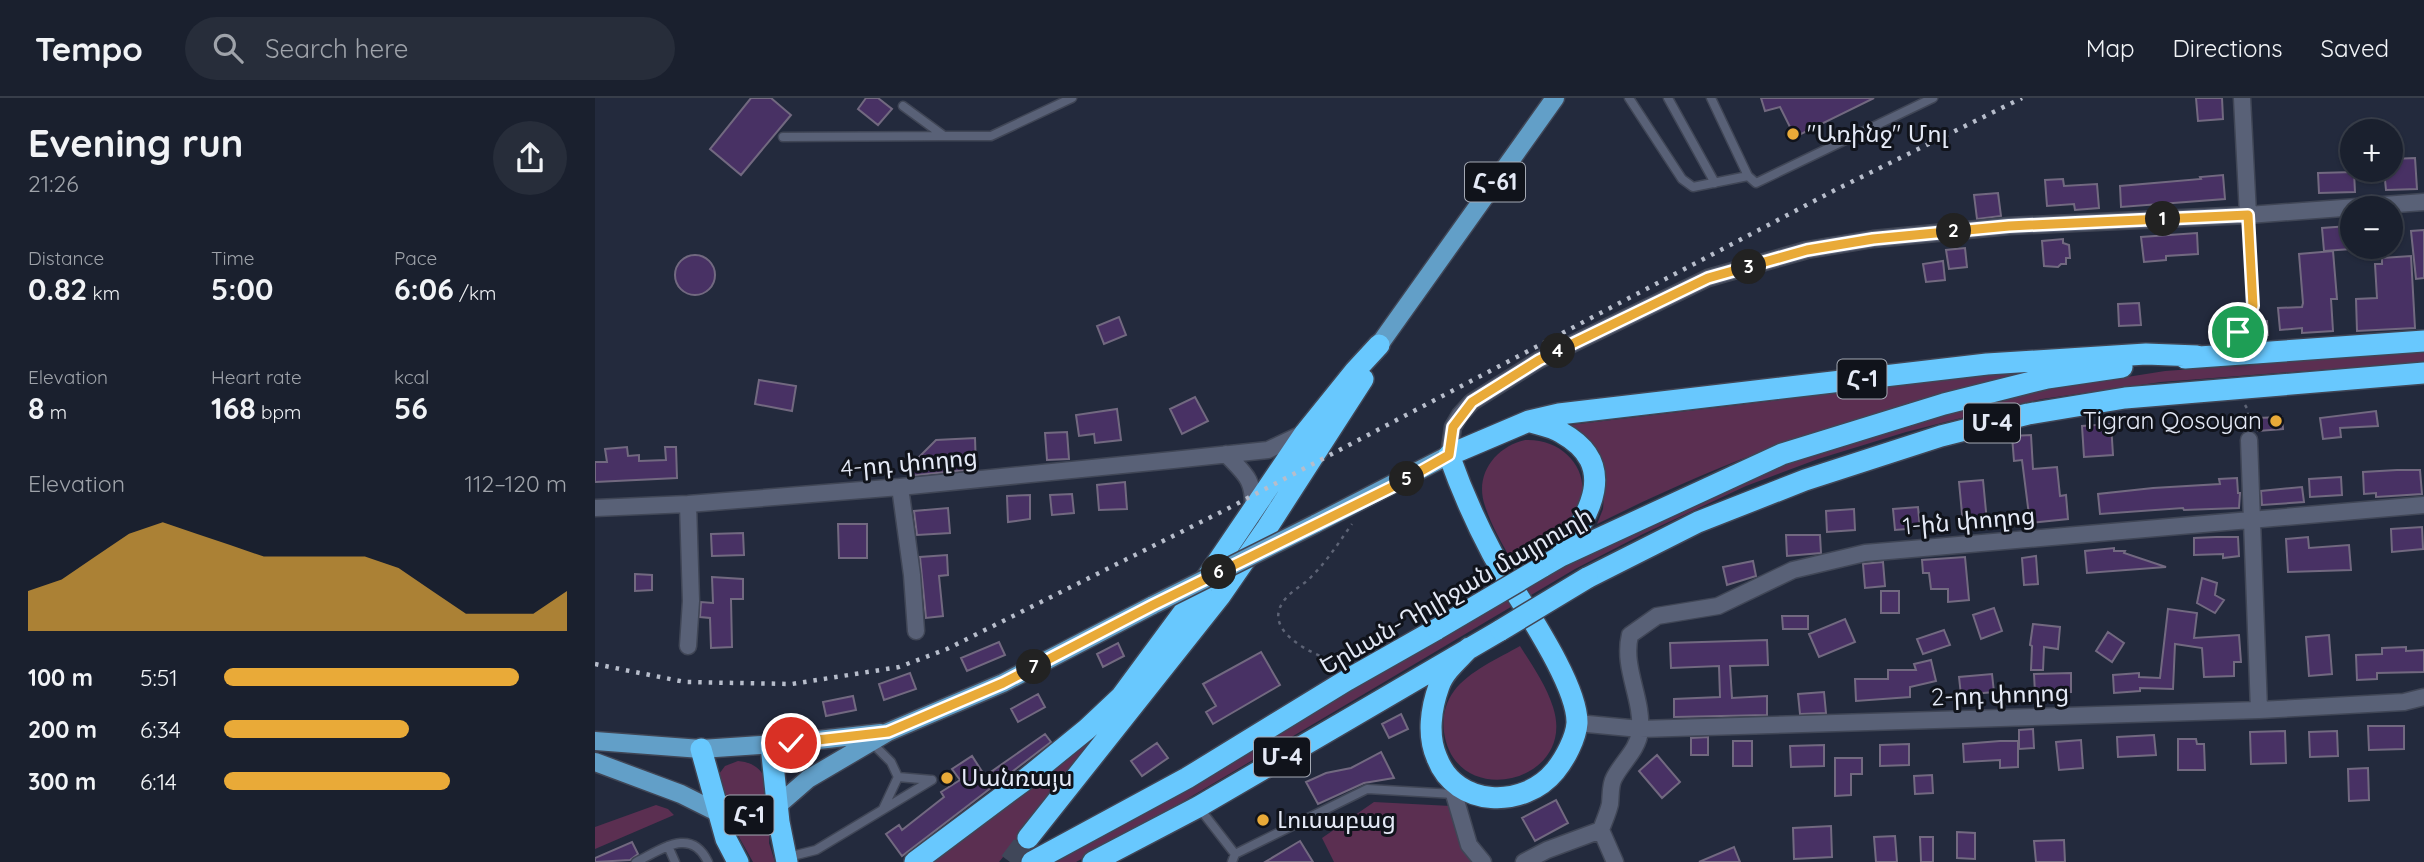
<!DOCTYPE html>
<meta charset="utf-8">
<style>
body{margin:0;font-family:Quicksand,"Noto Sans Armenian",sans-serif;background:#272d3a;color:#f1f3f6;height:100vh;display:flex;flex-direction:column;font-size:26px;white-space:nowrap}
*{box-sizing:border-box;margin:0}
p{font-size:23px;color:#9fa3aa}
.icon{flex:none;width:38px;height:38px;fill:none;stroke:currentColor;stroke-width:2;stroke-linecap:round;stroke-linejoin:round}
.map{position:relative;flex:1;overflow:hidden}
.sheet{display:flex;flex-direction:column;background:#1a202e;width:595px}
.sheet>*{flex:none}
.tools{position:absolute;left:1745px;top:21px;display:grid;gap:14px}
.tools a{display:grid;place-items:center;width:63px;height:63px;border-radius:50%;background:#1a202e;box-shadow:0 2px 5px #0004,0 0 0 2px #383e4a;font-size:35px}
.pin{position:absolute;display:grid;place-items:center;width:60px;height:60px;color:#fff;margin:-30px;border:4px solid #fff;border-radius:50%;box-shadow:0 2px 7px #0007}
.km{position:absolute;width:35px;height:35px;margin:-18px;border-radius:50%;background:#222;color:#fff;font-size:19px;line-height:35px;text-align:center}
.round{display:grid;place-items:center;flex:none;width:74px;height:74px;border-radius:37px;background:#272d3a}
.summary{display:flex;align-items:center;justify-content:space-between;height:119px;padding:0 28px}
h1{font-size:38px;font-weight:700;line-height:52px}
.metrics{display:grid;grid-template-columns:repeat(3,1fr);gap:10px;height:119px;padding:7px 28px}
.metrics div{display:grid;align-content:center}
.metrics b{font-size:30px;font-weight:700}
.metrics small{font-size:19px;font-weight:400}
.metrics p{font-size:19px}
.chart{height:196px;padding:14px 28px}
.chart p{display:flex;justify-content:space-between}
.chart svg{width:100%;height:126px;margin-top:7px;fill:#e9aa38;opacity:.7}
ul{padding:0 28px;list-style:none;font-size:23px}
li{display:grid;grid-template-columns:112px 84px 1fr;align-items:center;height:52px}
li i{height:18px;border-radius:9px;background:#e9aa38}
header{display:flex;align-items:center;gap:42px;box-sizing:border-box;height:98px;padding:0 35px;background:#1a202e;border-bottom:2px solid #383e4a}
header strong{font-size:33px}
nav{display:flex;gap:38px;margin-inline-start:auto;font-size:24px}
.search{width:490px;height:63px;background:#272d3a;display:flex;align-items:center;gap:18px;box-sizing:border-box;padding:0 24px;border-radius:38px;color:#9fa3aa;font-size:26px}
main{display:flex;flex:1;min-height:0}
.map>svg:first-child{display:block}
.green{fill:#5b2f51}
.building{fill:#483164;stroke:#726980;stroke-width:2}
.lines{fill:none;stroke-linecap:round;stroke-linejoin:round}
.highway-tunnel{stroke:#404759;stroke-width:21;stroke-dasharray:21 10;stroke-linecap:butt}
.lane-casing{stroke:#404656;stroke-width:11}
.street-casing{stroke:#404656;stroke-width:19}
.primary-casing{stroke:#404656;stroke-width:21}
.highway-casing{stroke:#404656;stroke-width:24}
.path{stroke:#5d6375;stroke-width:2.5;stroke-dasharray:3.5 5;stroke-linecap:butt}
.lane{stroke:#596177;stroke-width:8}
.street{stroke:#596177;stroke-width:16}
.primary{stroke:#629fc8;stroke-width:18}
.highway{stroke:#68c8fe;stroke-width:21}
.rail{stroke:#b7bdcb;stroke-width:4.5;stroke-dasharray:3.5 7;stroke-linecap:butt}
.primary-bridge-casing{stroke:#404656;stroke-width:21;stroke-linecap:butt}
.highway-bridge-casing{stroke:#404656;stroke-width:24;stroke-linecap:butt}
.primary-bridge{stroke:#629fc8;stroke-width:18}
.highway-bridge{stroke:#68c8fe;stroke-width:21}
.route-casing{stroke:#fff;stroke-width:14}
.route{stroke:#e9aa38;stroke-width:9}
.poi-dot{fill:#e9aa38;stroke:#10131b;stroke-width:2.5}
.labels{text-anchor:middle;stroke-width:6;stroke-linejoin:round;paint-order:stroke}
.shield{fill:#10131b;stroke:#a4a9b4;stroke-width:2}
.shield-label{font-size:23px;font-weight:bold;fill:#e4e9f6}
.poi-label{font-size:24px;fill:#e4e9f6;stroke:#10131b;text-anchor:start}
.street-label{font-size:24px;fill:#e4e9f6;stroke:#10131b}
</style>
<header>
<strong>Tempo</strong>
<div class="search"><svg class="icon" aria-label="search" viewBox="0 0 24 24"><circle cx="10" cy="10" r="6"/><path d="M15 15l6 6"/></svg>Search here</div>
<nav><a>Map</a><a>Directions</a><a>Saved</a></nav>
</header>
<main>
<section class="sheet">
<div class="summary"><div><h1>Evening run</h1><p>21:26</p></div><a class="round"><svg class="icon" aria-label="share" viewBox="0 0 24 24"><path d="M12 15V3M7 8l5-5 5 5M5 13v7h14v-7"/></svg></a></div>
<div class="metrics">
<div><p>Distance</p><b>0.82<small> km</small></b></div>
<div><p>Time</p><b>5:00</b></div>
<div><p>Pace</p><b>6:06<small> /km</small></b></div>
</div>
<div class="metrics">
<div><p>Elevation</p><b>8<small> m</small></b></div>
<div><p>Heart rate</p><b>168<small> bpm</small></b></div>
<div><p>kcal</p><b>56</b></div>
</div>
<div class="chart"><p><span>Elevation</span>112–120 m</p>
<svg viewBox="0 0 160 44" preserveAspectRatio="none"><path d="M0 44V30L10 26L20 18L30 10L40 6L50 10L60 14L70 18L80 18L90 18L100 18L110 22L120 30L130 38L140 38L150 38L160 30V44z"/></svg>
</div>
<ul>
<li><b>100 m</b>5:51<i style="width:86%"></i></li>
<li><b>200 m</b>6:34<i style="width:54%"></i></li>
<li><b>300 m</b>6:14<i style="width:66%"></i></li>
</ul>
</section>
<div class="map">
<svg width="1829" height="764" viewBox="0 0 1829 764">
<rect width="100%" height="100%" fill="#232a3d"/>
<path class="green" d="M1829 254V264L1566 284 1447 301 1386 315 1311 334 1223 361 1151 388 1048 436 980 471 533 736 481 764H458L627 669 976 461 1150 378 1405 299 1570 273Z
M1444 271C1357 295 1269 318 1183 348 1121 369 1061 397 1002 426L1008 411 1010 383 966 328Z
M930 342C976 340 1005 385 976 424 963 441 935 452 916 462 907 445 896 427 890 408 879 377 900 349 930 342Z
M925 548C937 567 951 587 958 609 983 685 860 714 849 634 847 620 850 605 859 593 874 573 904 560 925 548Z
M521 617 488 661 404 764H330Z
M143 663C173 665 180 694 157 712L132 710 121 680 130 668Z
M779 704 856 708 878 764H739L727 740Z
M61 707 73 711 79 717 0 751V729Z
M175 725 174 745 180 764H158L140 732C153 739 165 735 175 725Z"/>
<path class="building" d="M156 0H176L196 17 146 77 115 51Z
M271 0H283L297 11 283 27 263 11Z
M1166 0H1279L1200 39 1185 9 1170 13Z
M1601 0H1627L1628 21 1603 23Z
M1820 60 1822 91 1791 92 1789 72H1796V61Z
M1759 74 1760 94 1724 95 1723 75Z
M1628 77 1630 101 1526 109 1525 88 1606 81 1605 79Z
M1468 81 1469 88 1502 86 1504 110 1480 112 1479 106 1452 108 1450 82Z
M1403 95 1406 118 1382 121 1379 97Z
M1754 128 1756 151 1729 153 1727 130Z
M1829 132V180L1821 181 1816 133Z
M1602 135 1603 156 1571 158V162L1549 164 1546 139Z
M1468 141V145L1474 147 1475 160H1471V166H1466L1463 169 1449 168 1447 143Z
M1370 150 1372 169 1354 171 1351 152Z
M1738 153 1742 201H1736L1738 233 1707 235V230L1685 232 1683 210 1707 209 1708 205 1704 156Z
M80 177a20 20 0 1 1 40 0a20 20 0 1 1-40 0Z
M1816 158 1820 230 1762 233 1761 201 1782 200 1780 166H1787V160Z
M1348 163 1350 182 1331 184 1328 166Z
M1544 205 1546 227 1524 228 1523 206Z
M524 219 531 237 509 246 502 228Z
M1672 223 1673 237 1648 239 1647 226Z
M164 282 201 288 197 313 160 306Z
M600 299 613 323 587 336 575 311Z
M522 311 526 342 500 345 499 336 484 338 481 317Z
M1781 313 1783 328 1745 330 1746 339 1728 341 1725 320Z
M1687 319 1688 331 1663 333 1662 320Z
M1516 326 1518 357 1489 359 1487 328Z
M472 334 474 361 452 362 450 335Z
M1436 337 1438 371 1462 369 1465 398 1471 397 1473 421 1435 425 1427 362 1419 363 1417 338Z
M380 340 381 371 314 378 312 371 341 342Z
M32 349 33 358 44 357V363L71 362 70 349H81L82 380 0 384V364H12L10 351Z
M1802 372H1825L1827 396 1781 399V395L1769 396 1768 374Z
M1746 379 1747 397 1715 399 1714 381Z
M1642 380 1643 395H1645L1644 410 1589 412 1588 410 1505 416 1503 396 1558 390 1625 386 1624 381Z
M1388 382 1392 424 1368 426 1364 384Z
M530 384 532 411 504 412 502 387Z
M1707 389 1709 404 1667 407 1666 393Z
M477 396 479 415 457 417 455 397Z
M435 397V421L413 424 412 398Z
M1323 409 1325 430 1300 432 1298 411Z
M353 410 355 435 322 437 319 413Z
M1259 411 1260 432 1232 434 1231 413Z
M243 426H272V460H244Z
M1827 429 1828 451 1797 454 1796 431Z
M148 435 149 457 117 458 116 436Z
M1191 437H1225L1226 455 1192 458Z
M1621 439H1643L1644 458 1628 460V456L1599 457V440Z
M1713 439 1714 450 1754 447 1756 472 1693 474 1691 441Z
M1519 450V453H1530L1529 455 1571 469 1492 475 1490 453Z
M352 457 353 477 344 478 348 518 331 520 325 459Z
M1441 458 1443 486 1429 487 1427 460Z
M1370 459 1374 502 1353 504V491H1336L1334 475H1328L1327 462Z
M1158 463 1161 478 1132 487 1128 469Z
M1288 464 1290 488 1270 490 1268 466Z
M40 476 57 477V492L40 493Z
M117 479 148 481V501H136L137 549 116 550 115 520 105 519 106 504 118 505Z
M1607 480 1622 485 1620 497 1629 502 1620 515 1602 505Z
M1286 493H1304V515H1286Z
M1399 510 1407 533 1386 541 1378 517Z
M1573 511 1602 515 1599 540 1644 537 1646 564H1639V578L1609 579 1607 550 1580 546 1578 591 1545 590V593L1519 595 1518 577 1544 575V579L1565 580Z
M1187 518H1213V531H1188Z
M1250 521 1260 544 1224 559 1214 536Z
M1438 526 1465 529 1463 551 1449 549 1448 572H1436L1437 548 1435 547Z
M1349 532 1355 547 1328 556 1322 541Z
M1513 534 1529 545 1517 564 1501 553Z
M1734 537 1737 576 1714 578 1711 539Z
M1172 542 1173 567 1135 568 1137 600 1172 598V617L1079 619V601L1125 599 1124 568 1076 570 1075 545Z
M404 544 410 557 372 573 366 560Z
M523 545 529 558 508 569 502 556Z
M1811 549V553L1829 552V574L1782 575V581L1762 582 1761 557 1787 556V550Z
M666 554 685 587 618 626 611 614 621 608 608 586Z
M1336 562 1341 583 1315 589V599L1261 603 1260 581H1293V572H1321L1319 566Z
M315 575 321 591 289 602 284 586Z
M1476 575V594L1440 595 1439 576Z
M1397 576 1399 594 1366 597 1364 579Z
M1229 594 1231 615 1205 616 1203 596Z
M443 596 450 609 423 624 416 611Z
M258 598 261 612 231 618 228 604Z
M806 616 813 631 794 640 787 626Z
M1773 628H1809V651L1774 652Z
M1438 631 1439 650 1424 651V632Z
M1690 633 1691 665 1656 666 1655 634Z
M1742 633 1743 658 1715 659 1714 634Z
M450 636 456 644 307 758 291 736 304 727 307 732 349 699 346 694 365 682 357 671 377 658 390 678Z
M1559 637 1561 657 1523 659 1522 639Z
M1113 639V657H1096V640Z
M1583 641H1601L1602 646H1609L1610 672H1583Z
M1486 642 1488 670 1464 672 1461 644Z
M1138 643H1157V668H1138Z
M1405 643H1423V669L1405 670V662L1369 664 1368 646Z
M562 645 573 660 547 678 536 663Z
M1314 646V667L1285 668V647Z
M1229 647V668L1196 669 1195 648Z
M786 654 799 680 769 685 723 706 711 684 731 675 756 670Z
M1062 657 1085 684 1067 700 1044 673Z
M1240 660H1267V676H1256V697L1240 698Z
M1773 670 1774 702 1754 703 1753 671Z
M1337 677 1338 695 1320 696 1319 678Z
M961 702 973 725 940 743 927 720Z
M1236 728 1237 759 1199 761 1198 730Z
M1362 734 1380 735V761L1362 760Z
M1300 738 1302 764H1281L1279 739Z
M1325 739H1338V764H1326Z
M1469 742 1470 764H1441L1439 743Z
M705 743 718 764H670Z
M37 744 43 756 35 762 0 764V760Z
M1139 749 1145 764H1104Z"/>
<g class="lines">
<path class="highway-tunnel" d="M415 764 433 740"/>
<g class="lane-casing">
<path id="lane" d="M1034 0 1087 81 1098 89 1153 78
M1073 0 1120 85
M1116 0 1153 78 1161 85 1338 0
M308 8 349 38H396L477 0
M188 39 349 38
M276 644 296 664 303 679 288 711
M303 679 337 682
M605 711 640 756
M73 748 80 764
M193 759 221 752 337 682
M41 764C66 752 96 728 113 764
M637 764 640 756 772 691 859 696"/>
</g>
<g class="street-casing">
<path id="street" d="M1647 0 1653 117
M1654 342 1664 612
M631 356C650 376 659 381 658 410
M854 357 858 329 865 317 877 304 944 262 1113 180 1212 152 1278 141 1414 128 1653 117 1829 104
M305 389 317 477 321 533
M0 410 93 406 305 389 578 362 673 352 709 335
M93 548 96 503 93 406
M982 625 1045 631 1664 612 1809 604 1829 599
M868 691 859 696 874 747 888 764
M929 764 952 752 1006 732
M1020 764 1006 732C1009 723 1013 715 1015 706 1016 697 1015 687 1019 680 1027 664 1043 652 1045 633 1048 600 1027 570 1035 537L1062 518 1123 508 1198 472 1270 455 1829 407"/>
</g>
<g class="primary-casing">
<path id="primary" d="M784 247 960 0
M720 426 854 357
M0 643 106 651 196 645 286 635
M0 664 86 696 124 715 144 718 162 716 182 708 213 681 293 634 408 585 558 507"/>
</g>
<g class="highway-casing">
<path id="highway" d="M1590 260 1829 243
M936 324C946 327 958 329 967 335 1024 367 995 416 966 457
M947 469 966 458 1187 356 1349 306 1452 280 1527 269
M992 480 1103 424 1210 382 1346 338 1433 316 1530 300 1829 275
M874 550C864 561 849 573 844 588 836 610 832 638 842 660 861 710 929 711 960 673 970 661 981 640 982 625 983 583 918 494 897 455 880 423 866 391 854 357L934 323 964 316 1392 266 1551 256 1602 258
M176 647 184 724 192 764
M106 651 131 741 143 764
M433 740 625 498 672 430 768 281
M320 764 427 684 492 631 526 599 588 515 710 335 760 273 784 247
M437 764 592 680 752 582 842 531
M498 764 603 709 906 532"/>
</g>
<path class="path" d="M1643 234V221L1658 208 1653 131
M1650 307 1653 312V328
M740 564C717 556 662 531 692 499 699 491 710 486 717 478 733 462 744 444 757 426"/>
<use href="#lane" class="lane"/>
<use href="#street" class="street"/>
<use href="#primary" class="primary"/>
<use href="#highway" class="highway"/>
<path class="rail" d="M0 566 90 584 197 586 304 569 352 551 632 411 1240 92 1427 0"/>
<g class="primary-bridge-casing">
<path id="primary-bridge" d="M558 507 720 426"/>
</g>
<g class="highway-bridge-casing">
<path id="highway-bridge" d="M842 531 947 469
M906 532 992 480"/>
</g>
<use href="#primary-bridge" class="primary-bridge"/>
<use href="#highway-bridge" class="highway-bridge"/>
</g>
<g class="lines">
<g class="route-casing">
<path id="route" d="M196 645 293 634 408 585 558 507 803 386 854 357 858 329 877 304 944 262 1113 180 1212 152 1278 141 1414 128 1653 117 1658 208 1643 221V234"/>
</g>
<use href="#route" class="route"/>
</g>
<g class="poi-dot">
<circle cx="1198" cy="36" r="7"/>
<circle cx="1681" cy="323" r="7"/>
<circle cx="352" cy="680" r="7"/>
<circle cx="668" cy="722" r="7"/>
</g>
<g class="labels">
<g class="shield">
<rect x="870" y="64.5" width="60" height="39" rx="5"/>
<rect x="1242.5" y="261.5" width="49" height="39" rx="5"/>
<rect x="1369" y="305.5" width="56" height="39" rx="5"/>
<rect x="659" y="639.5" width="56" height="39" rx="5"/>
<rect x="129.5" y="697.5" width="49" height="39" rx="5"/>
</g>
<g class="shield-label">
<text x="900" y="92">Հ-61</text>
<text x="1267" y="289">Հ-1</text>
<text x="1397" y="333">Մ-4</text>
<text x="687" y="667">Մ-4</text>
<text x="154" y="725">Հ-1</text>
</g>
<g class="poi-label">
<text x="1212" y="44">"Առինջ" Մոլ</text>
<text x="1667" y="331" text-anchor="end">Tigran Qosoyan</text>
<text x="366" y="688">Սանռայս</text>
<text x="682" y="730">Լուսաբաց</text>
</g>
<g class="street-label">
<text transform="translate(314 365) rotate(-5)" y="8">4-րդ փողոց</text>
<text transform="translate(1374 423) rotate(-5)" y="8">1-ին փողոց</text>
<text transform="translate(861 493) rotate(-30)" y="8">Երևան-Դիլիջան մայրուղի</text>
<text transform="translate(1405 597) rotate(-2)" y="8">2-րդ փողոց</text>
</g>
</g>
</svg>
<div class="tools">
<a>+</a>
<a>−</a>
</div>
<div class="pin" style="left:1643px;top:234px;background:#1e9e55"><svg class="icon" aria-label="arrive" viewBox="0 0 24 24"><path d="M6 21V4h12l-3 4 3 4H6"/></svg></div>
<div class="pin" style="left:196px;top:645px;background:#d93025"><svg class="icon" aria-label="check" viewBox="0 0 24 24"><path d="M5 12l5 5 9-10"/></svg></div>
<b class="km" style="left:1568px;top:121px">1</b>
<b class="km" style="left:1359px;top:133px">2</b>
<b class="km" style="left:1154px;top:169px">3</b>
<b class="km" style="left:963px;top:253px">4</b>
<b class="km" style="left:812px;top:381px">5</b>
<b class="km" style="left:624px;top:474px">6</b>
<b class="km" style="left:439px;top:569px">7</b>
</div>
</main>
